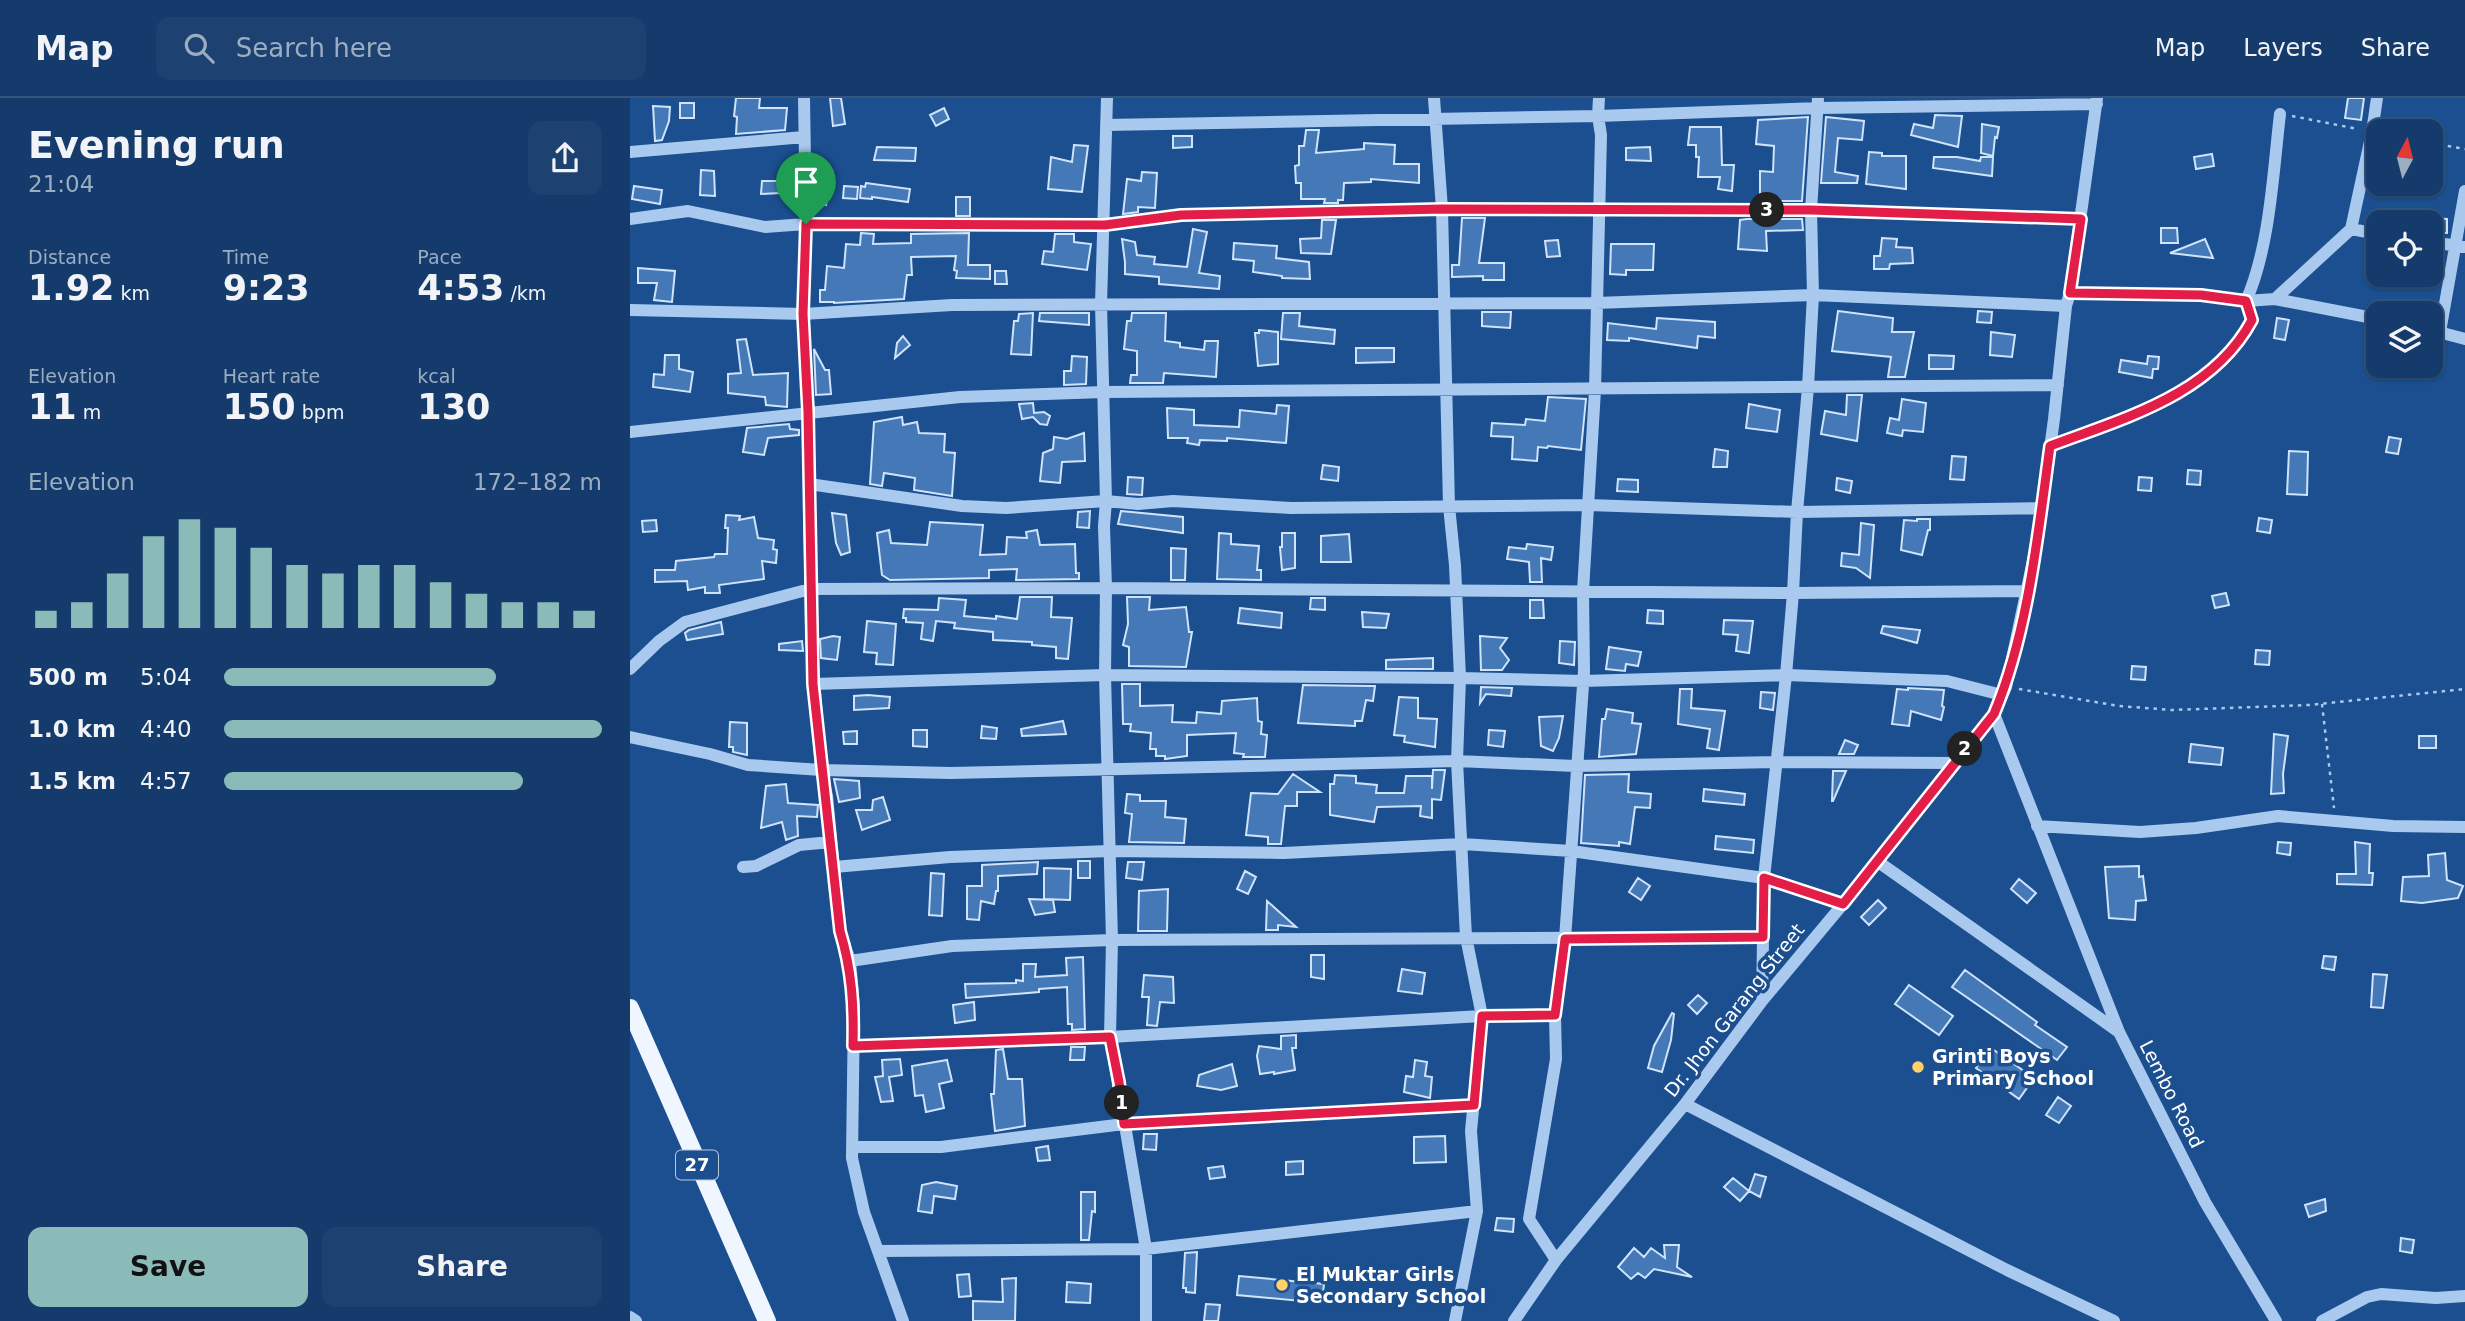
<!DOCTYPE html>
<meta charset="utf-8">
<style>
body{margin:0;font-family:"DejaVu Sans",sans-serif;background:#1d4271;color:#f1f3f6;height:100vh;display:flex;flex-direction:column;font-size:26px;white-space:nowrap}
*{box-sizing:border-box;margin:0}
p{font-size:23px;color:#9dadc1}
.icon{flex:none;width:38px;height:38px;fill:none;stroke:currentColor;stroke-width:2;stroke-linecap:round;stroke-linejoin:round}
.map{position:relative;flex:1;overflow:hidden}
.details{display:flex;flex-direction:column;background:#143b6b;width:630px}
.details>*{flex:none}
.needle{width:46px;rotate:7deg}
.controls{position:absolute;left:1736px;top:21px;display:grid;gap:14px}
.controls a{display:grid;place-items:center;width:77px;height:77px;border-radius:14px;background:#143b6b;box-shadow:0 2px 5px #0004,0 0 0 2px #33557e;font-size:35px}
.pin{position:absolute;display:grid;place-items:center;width:60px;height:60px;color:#fff;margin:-72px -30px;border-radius:50% 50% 50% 0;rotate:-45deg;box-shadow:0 0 7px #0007}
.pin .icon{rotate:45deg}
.km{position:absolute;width:35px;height:35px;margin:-18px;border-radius:50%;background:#222;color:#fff;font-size:19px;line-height:35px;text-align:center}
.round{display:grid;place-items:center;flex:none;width:74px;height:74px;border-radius:14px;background:#1d4271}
.summary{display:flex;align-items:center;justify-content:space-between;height:119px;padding:0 28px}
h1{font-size:38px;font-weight:600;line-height:52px}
.figures{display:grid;grid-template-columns:repeat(3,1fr);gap:10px;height:119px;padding:7px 28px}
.figures div{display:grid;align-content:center}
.figures b{font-size:35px;font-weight:600}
.figures small{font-size:19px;font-weight:400}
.figures p{font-size:19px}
.chart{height:196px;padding:14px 28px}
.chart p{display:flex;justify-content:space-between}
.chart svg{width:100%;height:126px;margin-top:7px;stroke:#8bbbb9;stroke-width:6}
.primary-button{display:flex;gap:14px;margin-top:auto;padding:14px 28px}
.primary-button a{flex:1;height:80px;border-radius:14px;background:#8bbbb9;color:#111;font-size:28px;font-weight:600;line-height:80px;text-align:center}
.primary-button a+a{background:#1d4271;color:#f1f3f6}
ul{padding:0 28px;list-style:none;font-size:23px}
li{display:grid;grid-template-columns:112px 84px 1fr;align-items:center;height:52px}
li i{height:18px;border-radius:9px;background:#8bbbb9}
header{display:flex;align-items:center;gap:42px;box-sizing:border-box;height:98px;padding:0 35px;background:#143b6b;border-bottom:2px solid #33557e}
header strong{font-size:33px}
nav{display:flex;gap:38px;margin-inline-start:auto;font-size:24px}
.search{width:490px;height:63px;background:#1d4271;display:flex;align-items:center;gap:18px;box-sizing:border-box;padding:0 24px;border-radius:14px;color:#9dadc1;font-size:26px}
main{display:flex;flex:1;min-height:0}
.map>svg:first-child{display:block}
.building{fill:#4478b7;stroke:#cfe3fa;stroke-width:2}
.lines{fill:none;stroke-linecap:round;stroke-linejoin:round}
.path{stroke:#a9c9ee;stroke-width:2.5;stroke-dasharray:3.5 5;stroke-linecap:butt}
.minor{stroke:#a9c9ee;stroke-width:12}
.major{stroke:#f0f6ff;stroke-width:18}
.route-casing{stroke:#fff;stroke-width:14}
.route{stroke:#e11d48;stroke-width:9}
.poi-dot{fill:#ffd166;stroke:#1b4f8f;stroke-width:2.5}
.labels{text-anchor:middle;stroke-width:7;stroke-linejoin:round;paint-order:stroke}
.shield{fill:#1b4f8f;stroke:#bbcadd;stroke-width:2}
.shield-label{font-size:18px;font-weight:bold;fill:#fff}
.street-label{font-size:19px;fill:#fff;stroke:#1b4f8f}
.poi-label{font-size:19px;font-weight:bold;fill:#fff;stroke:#1b4f8f;text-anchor:start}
</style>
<header>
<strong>Map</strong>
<div class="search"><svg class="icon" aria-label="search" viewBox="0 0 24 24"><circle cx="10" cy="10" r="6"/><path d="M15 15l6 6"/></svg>Search here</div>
<nav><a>Map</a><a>Layers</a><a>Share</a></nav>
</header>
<main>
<section class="details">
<div class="summary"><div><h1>Evening run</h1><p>21:04</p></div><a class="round"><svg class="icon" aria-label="share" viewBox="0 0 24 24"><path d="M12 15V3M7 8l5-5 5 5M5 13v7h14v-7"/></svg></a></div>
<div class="figures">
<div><p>Distance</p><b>1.92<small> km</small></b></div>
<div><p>Time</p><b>9:23</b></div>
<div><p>Pace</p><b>4:53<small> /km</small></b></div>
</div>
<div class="figures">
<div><p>Elevation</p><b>11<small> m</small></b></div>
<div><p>Heart rate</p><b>150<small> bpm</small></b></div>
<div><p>kcal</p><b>130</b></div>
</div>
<div class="chart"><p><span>Elevation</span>172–182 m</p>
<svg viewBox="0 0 160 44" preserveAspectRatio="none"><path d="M5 44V38M15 44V35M25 44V25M35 44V12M45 44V6M55 44V9M65 44V16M75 44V22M85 44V25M95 44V22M105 44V22M115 44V28M125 44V32M135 44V35M145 44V35M155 44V38"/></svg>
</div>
<ul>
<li><b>500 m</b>5:04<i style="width:72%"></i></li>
<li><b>1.0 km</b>4:40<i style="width:100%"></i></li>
<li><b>1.5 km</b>4:57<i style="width:79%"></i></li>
</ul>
<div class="primary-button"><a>Save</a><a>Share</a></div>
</section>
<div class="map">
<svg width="1835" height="1223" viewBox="0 0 1835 1223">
<rect width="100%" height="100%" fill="#1b4f8f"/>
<path class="building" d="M106 0H130L129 10H157L155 32 106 36 107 19 104 18Z
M200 0H211L215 26 203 28Z
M1718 0H1734L1731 22 1715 20Z
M50 5H64V20H50Z
M23 8 40 9 39 23 32 42 25 43Z
M314 10 319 21 306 28 300 17Z
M1305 17 1332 18 1328 49 1281 37 1284 26 1303 30Z
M1178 19 1172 103H1130V73L1143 74 1144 48 1126 46 1128 22Z
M1196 19 1234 23 1232 42 1208 40 1205 74 1228 78 1227 85H1191Z
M1352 26 1369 29 1367 40 1365 39 1363 58 1351 55Z
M1060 29H1091L1092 67H1104L1102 93 1088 91 1090 79H1068L1069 59H1066V47H1058Z
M676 32H689L686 55 734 51V45L765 47 764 66H789V85L741 81V84L714 85 713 102H708V105H694L695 101H671V85H666L665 68 669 67V48H674Z
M543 38H562V49L543 50Z
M444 47 458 48 452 94 418 91 421 59 442 64Z
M247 49 286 50 285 63 244 62Z
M1020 49 1021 63 996 62V50Z
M1239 54 1252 55V58H1276V91L1236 86Z
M1582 56 1584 68 1566 71 1564 59Z
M1304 59H1327L1350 63 1351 59H1363L1362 78 1303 70Z
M71 72 84 73 85 98 70 97Z
M512 74 527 75 525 110 508 109V114L493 116 497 81 511 83Z
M132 83H149L150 95 131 96Z
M236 85 280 91 278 104 242 99V101L230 100 231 88 235 89Z
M185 86 200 89 196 107 184 105Z
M4 88 32 92 30 106 2 101Z
M214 88 228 89 227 101 213 100Z
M326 99H340V118H326Z
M832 120H855L849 165H874V182H853V178L822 179V167H829Z
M1801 120 1817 121V135L1801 134Z
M1117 121H1172L1173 132 1136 133 1137 153 1108 151 1110 122Z
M692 122H706L701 156 671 155 670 141 691 140Z
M1531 130H1547L1548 145H1531Z
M563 131 577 134 569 175 590 178 589 191 529 186V179L495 176V164L492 141 505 144 507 157 525 159 524 166 557 169Z
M231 135 244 136 243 146 281 145V136L339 135 338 167H360V181L326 180 327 173 324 172 326 158 281 159 282 177H277L274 201 204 205V204H190V192H195L197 168 214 170 216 146 230 147Z
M425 136H444V144L461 146 457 172 412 166 414 153 423 154Z
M1252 140 1267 141 1266 149 1282 150 1283 165 1260 166 1259 171H1244V158H1250Z
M1575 141 1583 160 1540 155Z
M928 142 930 158 917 159 915 143Z
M604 145 647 148 646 160 679 164 680 181 652 180V178L623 174 624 163 603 161Z
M981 146H1024L1023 172H996V177L980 176Z
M8 170 45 173 42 204 24 202 27 185H8Z
M365 173H376L377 186H365Z
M1208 213 1263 220 1262 234H1284L1275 279H1258L1261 259 1202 253Z
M1348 213 1362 214 1361 225 1347 224Z
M852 214H881L880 230 852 228Z
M403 215 401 257 381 256 384 223H388L389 216Z
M410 215H459V227L409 223Z
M502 215H536L535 243 550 245V249L574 252 575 243H588L586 279 534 275 533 285H500L501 277H507V253L494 251 497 223H501Z
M653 215H670L669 228 705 232 704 246 651 241Z
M1027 220 1085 224V240L1068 238 1067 250 999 240V243L977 242 978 225 1026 231Z
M1647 220 1659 222 1655 242 1644 240Z
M629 232 648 234V266L628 268 625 235H629Z
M1361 234 1385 237 1382 259 1360 257Z
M273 238 280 247 265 260 267 245Z
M116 241 123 277 158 275 157 309 136 307 135 299 98 295V276L111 275 107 242Z
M726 250H764V264L726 265Z
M184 251 195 272H199L201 296 186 297Z
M35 257H49V271L63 274 60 294 23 289 24 276 34 277Z
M1299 257 1324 258 1323 271H1299Z
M442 258 457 259 456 286 434 287V273H441Z
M1518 258 1529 259 1528 271H1523L1522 280 1489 274 1491 262 1517 266Z
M1217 297H1232L1227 343 1191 336 1195 313 1216 317Z
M918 299 956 301 951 352 918 348 917 350 908 349 907 363 882 361 883 339 861 338 862 325 895 327 896 321 915 323Z
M1272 301 1296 305 1293 334 1273 332 1272 338 1257 335 1260 320 1269 322Z
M403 305 404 315 414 314 420 318 417 327 410 326 403 319 392 321 389 306Z
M1119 306 1150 312 1147 334 1116 330Z
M647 307 659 308 656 345 597 340V343L570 342 569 347 557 345 558 340H538L537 310 564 312V327L609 329 610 312 646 316Z
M272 319 273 327 287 324 289 335 315 336 314 354 325 355 322 398 284 392 285 380 254 375 252 388 240 386 244 324Z
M159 326 160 331 169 332V337L138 340 134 357 113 354 117 330Z
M454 335 455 363 432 364 430 385 410 383 413 355 423 351 424 339 437 341Z
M1759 339 1771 341 1768 356 1756 354Z
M1085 351 1098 353 1097 369H1083Z
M1659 353 1678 354 1677 397 1657 396Z
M1322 358 1336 359 1334 382 1320 381Z
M693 367 709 369 708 383 691 381Z
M1558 372 1571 373 1570 387 1557 386Z
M498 379 513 380 512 397 497 396Z
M1509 379 1522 380 1521 393 1508 392Z
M1207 380 1222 383 1220 395 1206 392Z
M988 381 1008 382V394L987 393Z
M460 413 459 430 447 429 448 414Z
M491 413 553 419V435L488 426Z
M202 415 216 417 220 454 211 457 206 445Z
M96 417 110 418 109 422 124 419 128 440 144 442 143 451 147 452 146 465 132 463 134 481 89 487 90 495H75V489L58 492 57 483 25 484V472H45L46 463 84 459 85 456H97L98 430H95Z
M1629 420 1642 422 1640 435 1627 433Z
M1287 421H1300V432H1298L1292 457 1271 452 1274 422 1287 423Z
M26 422 27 433 13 434 12 423Z
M300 424 353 427 350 457 376 456 377 439 397 440 396 434 407 432 410 447 445 446 446 475H449V481L386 482 387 471 359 472V480L260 482 252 477 247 435 259 432 261 445 297 447Z
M1231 425 1244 427 1240 480 1226 470 1211 468 1212 455 1229 457Z
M589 435 601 436V446L629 448 627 472H631V482L587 481Z
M652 435H665V470L652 472 650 449H652Z
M719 436 721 464H691V438Z
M897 446 923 449 921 462 911 460 912 484H900L899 464 877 461 879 449 896 451Z
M541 450 556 451 555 482H541Z
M1596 495 1599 507 1585 510 1582 498Z
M390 499H422L421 519 442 520 438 561 426 560V549L402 547V544L363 542V534L324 530 325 525 306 523 303 543 291 541 293 525 276 524V520H273L274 511 308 512 309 500 336 502 334 518 366 521V518L387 521Z
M497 499H520L519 512 556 509 559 534H562L556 569 499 568V549L493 547 498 526Z
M681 500H695V512L680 511Z
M900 502H913L914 520H900Z
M610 510 652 515 651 530 608 525Z
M1018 512 1033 513V526L1017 525Z
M732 514 759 516 756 530 733 529Z
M1094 522 1123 523 1119 555 1106 553 1108 537 1093 536Z
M237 523 266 526 263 567 246 566 247 555 234 554Z
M91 524 93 536 57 542 55 535 59 532Z
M1253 528 1290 532 1287 545 1251 535Z
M203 538 210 539 207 562 191 560 190 541Z
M850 538 877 540 870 550 879 562 872 572H851Z
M172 543 173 553 149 552V546Z
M930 543 945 544 944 567 929 565Z
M979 549 1011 554 1008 568 996 566 995 573 976 571Z
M1626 552 1640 553 1639 567 1625 566Z
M803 560V571H756V562Z
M1502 568 1516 569 1515 582 1501 581Z
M492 586H510V608L543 607 542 624 566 625 567 614 591 616 592 603 627 600 628 623 632 624 631 636 637 637 635 659H613L614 656 604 655 606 635 557 637V658L535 661V658H526V651H520L521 635 500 633 501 626H493Z
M673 587 741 588H745L743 603 736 602 732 623H725V628L668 625Z
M851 589 882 590 881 598 856 596 850 605Z
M1278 590 1314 592 1312 608 1314 609 1311 622 1281 613 1279 628 1262 626 1267 591 1278 592Z
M1050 591H1062L1061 610 1095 613 1089 652 1077 650 1080 631 1048 626Z
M1131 594 1145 595 1143 612 1130 610Z
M238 597 260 599 259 610 224 612V598Z
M769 599 788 600V620L807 621 805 649 774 644 775 638 764 637Z
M977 611 1003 615 1002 625 1011 626 1006 656 969 659 972 621H975Z
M933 618 929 640 923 653 911 648 909 619Z
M433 623 436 636 392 638 391 631Z
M100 624 117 625V657L103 654V649H99Z
M352 628 367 630 366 641 351 640Z
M283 632H297V649L283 648Z
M859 632 875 633 873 649 858 647Z
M227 633V646H214L213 634Z
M1644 636 1658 638 1653 676 1654 695 1641 696Z
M1789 638H1806V650H1789Z
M1215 642 1228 647 1224 656H1209Z
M1561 646 1593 650 1591 667 1559 664Z
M803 672H815L811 702 802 701V720L790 718 791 708 747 709 744 724 700 717V686H704L705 677 726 678V685L747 687 746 695H774L776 678H802V691Z
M1203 673H1216L1203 703H1202Z
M663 676 690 694H667V708H655L651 746H638V739L616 737 621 695 648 696Z
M999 676 998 694 1021 696 1020 710 1005 709 1000 746 989 744V748L951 745 955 677Z
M204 681 229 683 230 700 209 704Z
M156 686 158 705 188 707 187 719 167 718 168 738 156 742 152 724 131 730 136 688Z
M1074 691 1115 696 1114 707 1073 703Z
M497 696 510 697V703H536L535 719 556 721 554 745 499 744 502 716 495 715Z
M253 699 260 722 232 732 226 712H242L243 702Z
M1086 738 1124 742 1123 755 1085 751Z
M1648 744 1661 745 1660 757 1647 755Z
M1725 744 1740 746 1739 775H1743L1742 787 1707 786V776H1726Z
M1815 755 1817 782 1833 788 1828 800 1792 805 1771 803 1773 779 1799 778 1798 757Z
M448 763H460V780H448Z
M408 764 407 776 368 778V793H366L364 806 351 803 349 822 337 821V788H352V767Z
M498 764H514L512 782 496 780Z
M1509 768V779L1513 778 1516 802 1506 803 1505 822 1479 820 1475 769Z
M414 770 441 771 440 802 414 801Z
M615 773 626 779 618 796 607 791Z
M301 775 314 776 312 818 299 817Z
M1008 780 1020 788 1011 802 999 794Z
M1389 781 1406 795 1397 805 1381 791Z
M538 791 537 833H508L509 793Z
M399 801 423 802 425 814 405 817Z
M1248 802 1256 810 1239 827 1231 819Z
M637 803 666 829 648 827V832H636Z
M681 857H694V881L681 879Z
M1694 858 1706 859 1704 872 1692 870Z
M453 859 455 931 442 932V926H438L437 889 409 891V894L336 900 335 886 386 885V882L393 883V866H406L405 879 437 877 436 860Z
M772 871 795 875 792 896 768 893Z
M1335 872 1407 924 1405 927 1437 949 1427 962 1322 889Z
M1743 876 1757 877 1753 910 1741 909Z
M514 877 543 879 544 905 530 904 527 928 517 927 519 899H512Z
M1279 887 1323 918 1309 937 1265 906Z
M1068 897 1077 905 1067 916 1058 907Z
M344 904 345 922 325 925 323 907Z
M1042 915 1044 916 1041 942 1032 974 1018 970 1024 948Z
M666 937V950H662L665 972 644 976V974L630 976 627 958 629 948 651 951V938Z
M441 949H455L454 962H440Z
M1361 950 1404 980 1389 1001 1346 970Z
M373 951 378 981H392L395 1028 365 1033 361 996H364L366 952Z
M270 961 272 977 259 979 263 1003 251 1004 245 979 253 978 252 962Z
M317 962 322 983 309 986 314 1010 296 1014 293 997 285 998 282 968Z
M785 962 797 964 795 978 802 979 800 1000 774 994 776 978 783 979Z
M602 966 607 988 591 992 567 988 569 977Z
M1428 999 1441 1008 1429 1025 1416 1017Z
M514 1036H527L526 1052 513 1051Z
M815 1038 816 1064 784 1065V1039Z
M418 1048 420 1062 408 1063 406 1050Z
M673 1063V1076L656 1077V1064Z
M593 1068 595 1079 580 1081 578 1070Z
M1125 1076 1136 1079 1130 1099 1119 1093Z
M1103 1080 1119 1093 1110 1103 1094 1089Z
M306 1084 327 1088 325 1101 304 1098 302 1115 288 1113 292 1087Z
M451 1094H465V1114L462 1113 459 1142H451Z
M1695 1101 1696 1113 1679 1119 1675 1107Z
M867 1120 884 1121 883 1134 865 1132Z
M1771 1140 1784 1142 1782 1155 1770 1153Z
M1034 1147H1049L1047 1169 1062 1179 1024 1171 1015 1180 1008 1175 1001 1181 988 1169 1004 1150 1014 1159 1021 1150 1035 1160Z
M567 1154 565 1195 556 1194V1190H553L555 1155Z
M339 1176 341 1198 329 1199 327 1177Z
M609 1178 694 1186 692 1205 607 1197Z
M386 1180 385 1223H343V1203L373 1204 372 1181Z
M437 1184 461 1186 460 1205 436 1204Z
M576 1206 590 1207 588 1223H574Z"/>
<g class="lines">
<path class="path" d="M1662 18 1728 31
M1801 45 1835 51
M1389 591 1489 608 1542 612 1679 607 1835 591
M1692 606 1704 710"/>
<path class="minor" d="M174 0 176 126 173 216 178 314 181 540 191 672 197 698 210 833 220 863 224 909 222 1060 234 1114 273 1223
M477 0 471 206 476 403 474 428 476 490 475 577 482 842 480 939 516 1151V1223
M804 0 812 111 819 408 825 467 830 580 827 663 836 839 852 918 841 1033 847 1113 825 1223
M476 27 968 18 1189 10 1467 6
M0 54 174 39
M0 121 58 113 135 129 176 126 475 127 551 117 812 111 1181 112 1451 121
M1721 131 1748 136
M1801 144 1835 149
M1440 195 1571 197 1616 203C1640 149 1643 75 1650 16
M1645 201 1721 131 1742 34 1747 0
M0 212 173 216 322 207 966 205 1183 197 1436 208
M1801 232 1835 241
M1810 234 1835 93
M0 334 330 299 474 294 1428 287
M1420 348C1494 320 1583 298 1622 222L1616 203 1645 201 1748 221
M179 386 332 408 376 410 476 403 508 406 543 403 661 410 958 407 1167 414 1412 410
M0 571 29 543 55 524 180 491 476 490 1163 495 1398 493
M183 586 475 577 830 580 953 583 1156 577 1317 583 1372 597
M1364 616 1489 934
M0 639 80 656 118 667 191 672 320 675 827 663 945 668 1146 664 1323 665
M1407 728 1510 734 1566 730 1648 718 1763 728 1835 729
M1247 763 1489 934 1575 1104 1646 1223
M113 769 126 768 169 747 201 744
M204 769 320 759 480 753 654 755 832 746 941 753 1134 780 1213 806
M220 863 322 848 482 842 1133 839
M1132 903 1134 780 1156 577 1163 495 1167 414 1178 289 1183 197 1181 112 1188 0
M223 948 480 939 852 918 925 917
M1055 1006 1377 1172 1484 1223
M222 1049H311L494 1026 844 1007
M248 1153 516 1151 847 1113
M926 1162 899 1121 926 961 925 917 935 841 954 573 953 493 965 292 971 37 968 18 969 0
M0 1219 6 1223
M884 1223 926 1162 1055 1006 1132 903 1213 806 1364 616 1376 589 1408 439 1424 321 1436 208 1440 195 1467 0
M1692 1223 1737 1199 1751 1196 1806 1200 1835 1198"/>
<path class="major" d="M0 910 137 1223"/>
</g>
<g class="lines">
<g class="route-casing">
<path id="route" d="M812 111 1181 112 1451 121 1440 195 1571 197 1616 203 1622 222C1582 297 1494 320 1420 348 1408 436 1398 535 1364 616L1213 806 1134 780 1133 839 935 841 925 917 852 918 844 1007 494 1026 489 984 480 939 223 948C224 907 222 873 210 833L183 586 178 314 173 216 176 126 475 127 551 117Z"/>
</g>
<use href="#route" class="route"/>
</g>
<g class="poi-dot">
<circle cx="1288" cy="969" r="7"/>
<circle cx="652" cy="1187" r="7"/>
</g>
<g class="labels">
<rect class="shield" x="46" y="1052.5" width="42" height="29" rx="5"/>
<g class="shield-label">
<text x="67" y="1073">27</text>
</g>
<g class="street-label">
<text transform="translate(1104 912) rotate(-52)" y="7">Dr. Jhon Garang Street</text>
<text transform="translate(1542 996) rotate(63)" y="7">Lembo Road</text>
</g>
<g class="poi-label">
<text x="1302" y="965">Grinti Boys<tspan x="1302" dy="22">Primary School</tspan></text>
<text x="666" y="1183">El Muktar Girls<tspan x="666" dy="22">Secondary School</tspan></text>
</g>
</g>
</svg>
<div class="controls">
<a><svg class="needle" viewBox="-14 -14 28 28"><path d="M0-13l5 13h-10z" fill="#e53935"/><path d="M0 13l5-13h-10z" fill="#9dadc1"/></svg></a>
<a><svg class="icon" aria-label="locate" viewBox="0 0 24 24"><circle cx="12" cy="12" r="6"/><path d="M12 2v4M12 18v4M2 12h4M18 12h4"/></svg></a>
<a><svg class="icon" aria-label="layers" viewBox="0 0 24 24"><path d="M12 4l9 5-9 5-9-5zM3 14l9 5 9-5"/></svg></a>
</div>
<div class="pin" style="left:176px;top:126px;background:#1e9e55"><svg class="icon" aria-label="arrive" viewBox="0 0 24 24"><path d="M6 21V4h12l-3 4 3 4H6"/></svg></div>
<b class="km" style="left:492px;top:1005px">1</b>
<b class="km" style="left:1335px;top:651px">2</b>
<b class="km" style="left:1137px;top:112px">3</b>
</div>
</main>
